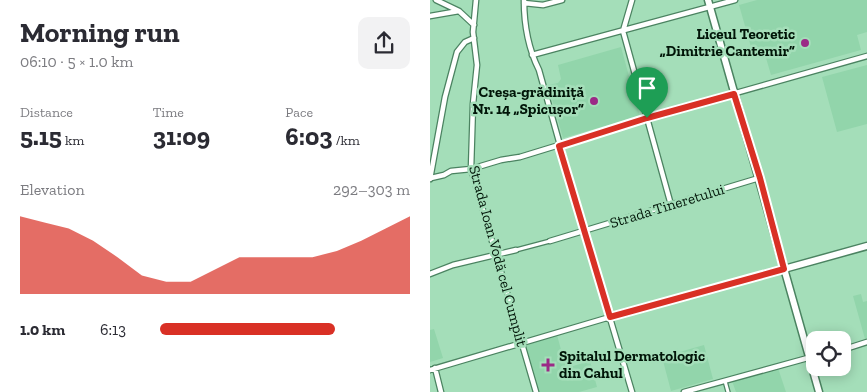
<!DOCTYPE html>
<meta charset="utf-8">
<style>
body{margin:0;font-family:"Zilla Slab",serif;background:#f2f2f3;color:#2b2b33;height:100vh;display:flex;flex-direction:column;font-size:19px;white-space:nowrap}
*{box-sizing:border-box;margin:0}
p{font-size:16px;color:#7c7c81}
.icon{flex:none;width:28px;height:28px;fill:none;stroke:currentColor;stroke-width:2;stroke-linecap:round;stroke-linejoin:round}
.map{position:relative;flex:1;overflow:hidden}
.side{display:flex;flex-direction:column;background:#fff;width:430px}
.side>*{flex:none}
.controls{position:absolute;left:376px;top:331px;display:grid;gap:10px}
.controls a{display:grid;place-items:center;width:45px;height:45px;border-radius:10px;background:#fff;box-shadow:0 2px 12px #0003;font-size:25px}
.pin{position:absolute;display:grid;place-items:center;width:42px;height:42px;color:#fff;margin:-51px -21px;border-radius:50% 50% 50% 0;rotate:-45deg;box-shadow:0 0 5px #0007}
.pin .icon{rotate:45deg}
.round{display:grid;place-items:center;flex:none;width:52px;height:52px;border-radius:10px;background:#f2f2f3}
.headline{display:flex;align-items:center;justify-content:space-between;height:85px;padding:0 20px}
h1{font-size:28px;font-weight:700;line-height:38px}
.figures{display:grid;grid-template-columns:repeat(3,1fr);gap:8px;height:85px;padding:5px 20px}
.figures div{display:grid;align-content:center}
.figures b{font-size:25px;font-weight:700}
.figures small{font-size:14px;font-weight:400}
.figures p{font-size:14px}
.chart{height:140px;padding:10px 20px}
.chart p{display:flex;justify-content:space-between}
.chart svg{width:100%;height:90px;margin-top:5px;fill:#d93025;opacity:.7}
ul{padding:0 20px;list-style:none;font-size:16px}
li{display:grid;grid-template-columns:80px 60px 1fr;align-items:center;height:38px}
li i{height:12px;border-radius:6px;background:#d93025}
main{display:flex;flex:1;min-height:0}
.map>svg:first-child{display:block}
.built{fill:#92d5ab}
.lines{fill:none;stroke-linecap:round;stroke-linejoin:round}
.pedestrian-casing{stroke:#4b8361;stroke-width:5.5}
.minor-casing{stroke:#4b8361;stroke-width:7}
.secondary-casing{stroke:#4b8361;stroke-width:9}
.pedestrian{stroke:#fff;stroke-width:3}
.minor{stroke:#fff;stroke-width:4.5}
.secondary{stroke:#fff;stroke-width:6}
.route-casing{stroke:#fff;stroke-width:10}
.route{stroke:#d93025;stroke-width:6}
.poi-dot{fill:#9b2986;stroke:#a4deb9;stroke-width:2}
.labels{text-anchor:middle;stroke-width:5;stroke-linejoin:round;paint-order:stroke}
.poi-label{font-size:15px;font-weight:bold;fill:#011508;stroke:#a4deb9;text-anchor:end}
.street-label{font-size:15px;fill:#011508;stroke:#a4deb9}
</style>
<main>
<section class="side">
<div class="headline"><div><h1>Morning run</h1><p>06:10 · 5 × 1.0 km</p></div><a class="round"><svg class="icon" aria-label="share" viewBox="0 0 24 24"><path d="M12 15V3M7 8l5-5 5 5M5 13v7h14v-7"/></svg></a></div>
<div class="figures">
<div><p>Distance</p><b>5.15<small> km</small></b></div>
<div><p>Time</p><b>31:09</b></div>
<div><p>Pace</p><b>6:03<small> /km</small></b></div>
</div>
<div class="chart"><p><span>Elevation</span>292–303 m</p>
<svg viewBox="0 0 160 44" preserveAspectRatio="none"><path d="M0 44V6L10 9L20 12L30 18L40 26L50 35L60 38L70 38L80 32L90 26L100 26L110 26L120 26L130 23L140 18L150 12L160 6V44z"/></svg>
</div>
<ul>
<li><b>1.0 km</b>6:13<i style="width:70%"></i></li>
</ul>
</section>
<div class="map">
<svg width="437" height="392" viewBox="0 0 437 392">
<rect width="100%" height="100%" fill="#a4deb9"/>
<path class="built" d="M327 0H437V32L427 35 431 50 341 75 334 51 323 54 309 5Z
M191 47 210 116 133 138 118 85 128 83 131 79 128 65Z
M437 65V124L407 132 392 77Z
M431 294 433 302 437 301V338L435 339 423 296Z
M4 329 13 358 0 362V330Z
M127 335 136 368 160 361 167 387 149 392H108L95 344Z
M274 345 283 379 241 391 232 357Z
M348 368 356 392H306L302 381Z"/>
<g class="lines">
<g class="pedestrian-casing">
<path id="pedestrian" d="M86 250 120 241
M295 381 298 392"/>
</g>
<g class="minor-casing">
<path id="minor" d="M6 0 29 11 44 25
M46 0 43 32 47 65 43 104 41 169 106 392
M94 0C94 25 98 48 109 70L154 231 202 392
M202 0 193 31 241 205
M94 3 113 5 132 0
M0 16 29 11
M102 55 305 0
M1 178 14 175 21 171 41 169 71 160 90 157 217 118 437 56
M0 179 15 97 27 52 35 42 44 38
M120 241 329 178
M0 274 23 265 86 250
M412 350 437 342
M5 368 11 392
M0 370 180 317 354 269
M254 392 385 356"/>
</g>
<g class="secondary-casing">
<path id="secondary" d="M278 0 389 392
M354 269 437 246"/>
</g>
<use href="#pedestrian" class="pedestrian"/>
<use href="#minor" class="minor"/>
<use href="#secondary" class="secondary"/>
</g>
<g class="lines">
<g class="route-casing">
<path id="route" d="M304 94 330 178 354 269 180 317 129 146 217 118Z"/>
</g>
<use href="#route" class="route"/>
</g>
<g class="poi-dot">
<circle cx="375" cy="43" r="5"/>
<circle cx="164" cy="101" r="5"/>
<path d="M115.5 357.5h5v5h5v5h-5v5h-5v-5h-5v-5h5z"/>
</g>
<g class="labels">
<g class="poi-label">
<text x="365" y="39">Liceul Teoretic<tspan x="365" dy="17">„Dimitrie Cantemir”</tspan></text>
<text x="154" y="97">Creșa-grădiniță<tspan x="154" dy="17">Nr. 14 „Spicușor”</tspan></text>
<text x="129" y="361" text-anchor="start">Spitalul Dermatologic<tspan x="129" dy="17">din Cahul</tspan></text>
</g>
<g class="street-label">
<text transform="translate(237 206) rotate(-17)" y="5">Strada Tineretului</text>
<text transform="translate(68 256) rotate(75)" y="5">Strada Ioan Vodă cel Cumplit</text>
</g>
</g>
</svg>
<div class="controls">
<a><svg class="icon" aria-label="locate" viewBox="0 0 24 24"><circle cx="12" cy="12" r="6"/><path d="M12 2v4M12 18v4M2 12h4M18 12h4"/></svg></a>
</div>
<div class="pin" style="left:217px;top:118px;background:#1e9e55"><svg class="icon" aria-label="arrive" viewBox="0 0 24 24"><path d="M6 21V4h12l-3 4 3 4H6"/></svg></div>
</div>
</main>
